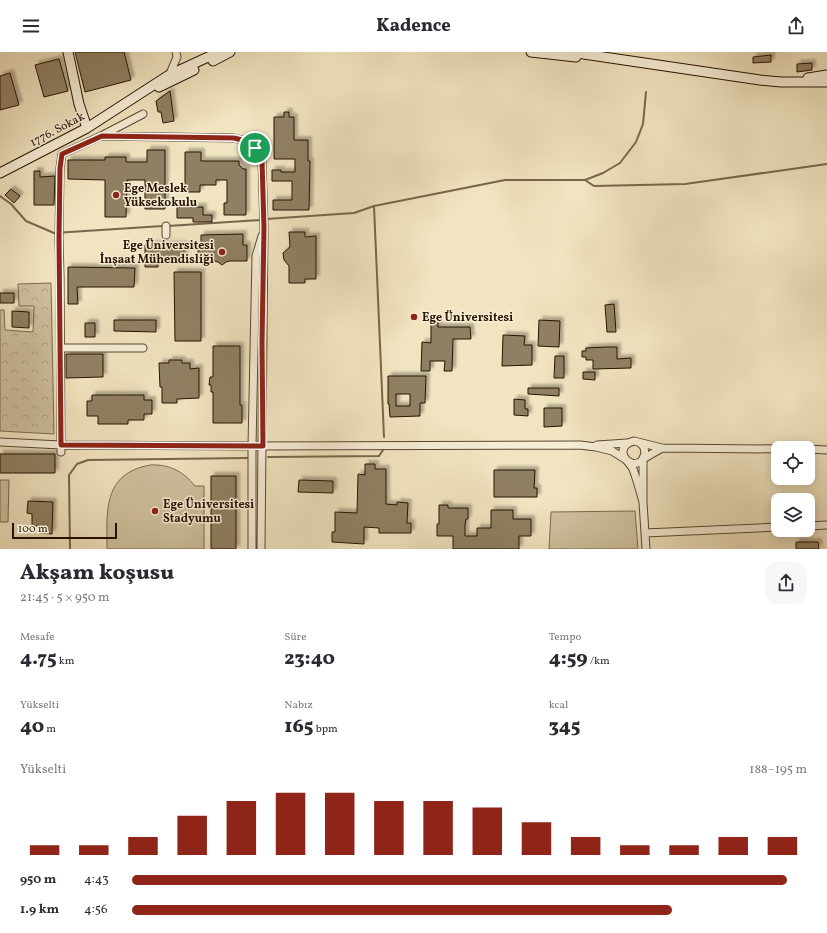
<!DOCTYPE html>
<html lang="tr">
<meta charset="utf-8">
<style>
body{margin:0;font-family:Vollkorn,serif;background:#f7f7f7;color:#2b2b33;height:100vh;display:flex;flex-direction:column;font-size:15px;white-space:nowrap}
*{box-sizing:border-box;margin:0}
p{font-size:13px;color:#7c7c81}
.icon{flex:none;width:22px;height:22px;fill:none;stroke:currentColor;stroke-width:2;stroke-linecap:round;stroke-linejoin:round}
.map{position:relative;height:497px;overflow:hidden}
.drawer{display:flex;flex-direction:column;background:#fff;flex:1}
.drawer>*{flex:none}
.controls{position:absolute;left:771px;top:389px;display:grid;gap:8px}
.controls a{display:grid;place-items:center;width:44px;height:44px;border-radius:8px;background:#fff;box-shadow:0 2px 10px #0003;font-size:20px}
.scale{position:absolute;left:12px;bottom:10px;width:105px;box-sizing:border-box;padding-left:4px;border:2px solid #271300;border-top:0;font-size:11px;line-height:14px;white-space:nowrap;color:#271300;-webkit-text-stroke:3px #f6edd6;paint-order:stroke}
.pin{position:absolute;display:grid;place-items:center;width:34px;height:34px;color:#fff;margin:-17px;border:2px solid #fff;border-radius:50%;box-shadow:0 1px 4px #0007}
.round{display:grid;place-items:center;flex:none;width:42px;height:42px;border-radius:12px;background:#f7f7f7}
.headline{display:flex;align-items:center;justify-content:space-between;height:68px;padding:0 20px}
h1{font-size:22px;font-weight:800;line-height:30px}
.figures{display:grid;grid-template-columns:repeat(3,1fr);gap:6px;height:68px;padding:4px 20px}
.figures div{display:grid;align-content:center}
.figures b{font-size:20px;font-weight:800}
.figures small{font-size:11px;font-weight:400}
.figures p{font-size:11px}
.chart{height:112px;padding:8px 20px}
.chart p{display:flex;justify-content:space-between}
.chart svg{width:100%;height:72px;margin-top:4px;stroke:#8f2418;stroke-width:6}
ul{padding:0 20px;list-style:none;font-size:13px}
li{display:grid;grid-template-columns:64px 48px 1fr;align-items:center;height:30px}
li i{height:10px;border-radius:5px;background:#8f2418}
header{display:flex;justify-content:space-between;align-items:center;height:52px;padding:0 20px;background:#fff;font-size:18px;font-weight:800}
.map>svg:first-child{display:block}
.green{fill:#cfc09f;stroke:#7b6a50}
.forest{fill:url(#forest-crowns);stroke:#7b6a50}
.lines{fill:none;stroke-linecap:round;stroke-linejoin:round}
.stream{stroke:#77664c;stroke-width:2}
.building{fill:#908064;stroke:#271300;fill-rule:evenodd;filter:url(#shadow)}
.street-casing{stroke:#5a4730;stroke-width:9}
.secondary-casing{stroke:#271300;stroke-width:11}
.street{stroke:#f6edd6;stroke-width:7}
.secondary{stroke:#f6edd6;stroke-width:9}
.route-casing{stroke:#fff;stroke-width:8}
.route{stroke:#8f2418;stroke-width:5}
.poi-dot{fill:#8f2418;stroke:#f6edd6;stroke-width:1.5}
.labels{text-anchor:middle;stroke-width:3;stroke-linejoin:round;paint-order:stroke}
.street-label{font-size:12px;fill:#271300;stroke:#f6edd6}
.poi-label{font-size:12px;font-weight:bold;fill:#271300;stroke:#f6edd6;text-anchor:start}
</style>
<header><svg class="icon" aria-label="menu" viewBox="0 0 24 24"><path d="M4 6h16M4 12h16M4 18h16"/></svg>Kadence<svg class="icon" aria-label="share" viewBox="0 0 24 24"><path d="M12 15V3M7 8l5-5 5 5M5 13v7h14v-7"/></svg></header>
<div class="map">
<svg width="827" height="497" viewBox="0 0 827 497">
<defs>
<pattern id="forest-crowns" width="20" height="18" patternUnits="userSpaceOnUse"><rect width="20" height="18" fill="#cfc09f"/><path d="M2 6a3 3 0 1 1 6 0M12 15a3 3 0 1 1 6 0" fill="none" stroke="#b2a487"/></pattern>
<filter id="shadow"><feDropShadow dx="3.5" dy="-3.5" stdDeviation="1" flood-color="#0004"/></filter>
</defs>
<rect width="100%" height="100%" fill="#f1e4c0"/>
<filter id="stains"><feTurbulence type="fractalNoise" baseFrequency=".005" numOctaves="4"/><feColorMatrix values="0 0 0 0 .2 0 0 0 0 .09 0 0 0 0 .02 0 0 0 .5 -.17"/></filter>
<radialGradient id="worn" r=".72"><stop offset=".6" stop-color="#630" stop-opacity="0"/><stop offset="1" stop-color="#630" stop-opacity=".3"/></radialGradient>
<path class="green" d="M150 413C169 412 183 419 195 434H204V497H107C107 460 102 422 150 413Z
M0 428H9L8 470H0Z
M635 459 638 497H549L551 460Z"/>
<path class="forest" d="M51 231 54 382 0 379V258H4L5 278 33 280 34 254H19L18 232Z"/>
<g class="lines">
<path class="stream" d="M585 128 594 134 685 132 827 112
M0 144 11 152 26 169 54 181 163 174
M374 154 384 385
M266 167 354 161 374 154 505 128H585L603 121 620 111 636 90 643 72 646 40
M168 174 261 168
M268 405 379 404 383 398
M70 497 69 423 77 412 88 408 248 406"/>
</g>
<path class="building" d="M75 0H124L131 28 85 40Z
M771 3V10L753 11V5Z
M59 7 68 39 44 45 35 13Z
M812 11V18L797 20V12Z
M10 21 19 53 0 58V24Z
M170 39 174 69 163 71 161 60H158L156 49Z
M284 60H289V65H294V88H308V109H310L309 158H273V148H292V129H272V118H281V120H295V107H274V65H284Z
M147 98H165V157H145V128H127L126 165H105V128L68 127V108H105V105H126V110H147Z
M185 100H201V109H239V113L243 117H246V163H224V151H227V128H216V133H200V140H185Z
M34 119H40V125L55 124 54 153H34Z
M11 137 20 144 14 151 5 143Z
M177 155H203V163H212V170H193V166H177Z
M289 180H305V185L316 184V227H305V231H289V214L284 208 283 201 290 195Z
M243 182V193H247V209H230L226 210 222 213 218 210 214 209 198 210V193H201V183Z
M145 193H184V206H158V215H145Z
M68 215 135 216 134 235H77L78 252H68Z
M174 220H201V289H175Z
M0 241H14V251H0Z
M614 252 616 280H607L605 253Z
M12 259 29 260V276L12 275Z
M114 268H156V280L114 279Z
M431 268H438V275H470L471 287H453L452 319H444L445 309H430V319H421L422 290 431 291Z
M539 268 560 269 559 295 538 294Z
M85 271H95V285H85Z
M503 283 525 284 524 293H532V313L502 314Z
M213 294H240V353H242V371H213V340H211V333H209L210 325H213Z
M607 295H617V307L631 306V316L593 317V308H586V305H582V299H586V296Z
M66 302H103V325L66 326Z
M555 304H564V326H554Z
M169 308H182V311H190V317L199 316V346L177 347V351H162V335H160L159 311H169Z
M583 320H595V328L583 327Z
M388 324H426L425 351H420V364L390 365 389 352H388ZM396 342H410V354H396Z
M528 336H559V344L528 342Z
M92 343H144V348H152V362H144V368H128V372H98V364H87V349H92Z
M514 347 525 348V357H528V364L514 363Z
M544 356H562V374L544 375Z
M0 402H55V421H0Z
M365 412H375V417H386V452L397 453V450L408 451 407 471H411V481H379V476L364 475V492L332 490V480H335V460L357 461 358 422 365 423Z
M494 418H535L534 436H537V445H494Z
M211 424H236V497H211Z
M299 428 333 429V441L298 440Z
M28 449 53 450 52 482 39 481V474H32V462L27 461Z
M439 453H448V456H468V467H466L465 473V484H477V476H491V458H513V467H531V484H519V497H453V484H437V472H439Z
M796 490H818L819 497H796Z"/>
<g class="lines">
<g class="street-casing">
<path id="street" d="M169 24 177 5 176 0
M101 84 234 86 246 89 255 96 262 108 264 176 261 497
M166 174V183
M61 296H143
M0 390 61 393 252 394 580 393 596 395 612 399 633 412 641 410 645 402 644 395 641 392
M597 393 627 391
M808 397 827 398
M61 400 60 224 59 187 60 116 62 102 101 84 143 62
M643 450C640 439 637 428 633 417 630 411 624 408 623 401 622 394 629 390 634 389L662 396 778 397
M808 474 827 473
M645 481 778 475
M252 497V394L256 204 262 184
M646 497 643 450V407L662 396"/>
</g>
<g class="secondary-casing">
<path id="secondary" d="M68 0 79 52 87 76
M531 0 576 5
M570 0 760 28 781 30H827
M213 9 230 0
M808 26 827 23
M159 35 194 18
M0 121 87 76 169 23 219 0"/>
</g>
<use href="#street" class="street"/>
<use href="#secondary" class="secondary"/>
</g>
<g class="lines">
<g class="route-casing">
<path id="route" d="M102 84 234 86 246 89 255 96 262 108 264 176 262 290 263 394 61 393 59 187 60 116 62 102Z"/>
</g>
<use href="#route" class="route"/>
</g>
<g class="poi-dot">
<circle cx="116" cy="143" r="4"/>
<circle cx="222" cy="200" r="4"/>
<circle cx="414" cy="265" r="4"/>
<circle cx="155" cy="459" r="4"/>
</g>
<g class="labels">
<g class="street-label">
<text transform="translate(57 77) rotate(-28)" y="4">1776. Sokak</text>
</g>
<g class="poi-label">
<text x="124" y="140">Ege Meslek<tspan x="124" dy="14">Yüksekokulu</tspan></text>
<text x="214" y="197" text-anchor="end">Ege Üniversitesi<tspan x="214" dy="14">İnşaat Mühendisliği</tspan></text>
<text x="422" y="269">Ege Üniversitesi</text>
<text x="163" y="456">Ege Üniversitesi<tspan x="163" dy="14">Stadyumu</tspan></text>
</g>
</g>
<rect width="100%" height="100%" filter="url(#stains)"/>
<rect width="100%" height="100%" fill="url(#worn)"/>
</svg>
<div class="controls">
<a><svg class="icon" aria-label="locate" viewBox="0 0 24 24"><circle cx="12" cy="12" r="6"/><path d="M12 2v4M12 18v4M2 12h4M18 12h4"/></svg></a>
<a><svg class="icon" aria-label="layers" viewBox="0 0 24 24"><path d="M12 4l9 5-9 5-9-5zM3 14l9 5 9-5"/></svg></a>
</div>
<div class="scale">100 m</div>
<div class="pin" style="left:255px;top:96px;background:#1e9e55"><svg class="icon" aria-label="arrive" viewBox="0 0 24 24"><path d="M6 21V4h12l-3 4 3 4H6"/></svg></div>
</div>
<section class="drawer">
<div class="headline"><div><h1>Akşam koşusu</h1><p>21:45 · 5 × 950 m</p></div><a class="round"><svg class="icon" aria-label="share" viewBox="0 0 24 24"><path d="M12 15V3M7 8l5-5 5 5M5 13v7h14v-7"/></svg></a></div>
<div class="figures">
<div><p>Mesafe</p><b>4.75<small> km</small></b></div>
<div><p>Süre</p><b>23:40</b></div>
<div><p>Tempo</p><b>4:59<small> /km</small></b></div>
</div>
<div class="figures">
<div><p>Yükselti</p><b>40<small> m</small></b></div>
<div><p>Nabız</p><b>165<small> bpm</small></b></div>
<div><p>kcal</p><b>345</b></div>
</div>
<div class="chart"><p><span>Yükselti</span>188–195 m</p>
<svg viewBox="0 0 160 44" preserveAspectRatio="none"><path d="M5 44V38M15 44V38M25 44V33M35 44V20M45 44V11M55 44V6M65 44V6M75 44V11M85 44V11M95 44V15M105 44V24M115 44V33M125 44V38M135 44V38M145 44V33M155 44V33"/></svg>
</div>
<ul>
<li><b>950 m</b>4:43<i style="width:97%"></i></li>
<li><b>1.9 km</b>4:56<i style="width:80%"></i></li>
</ul>
</section>
